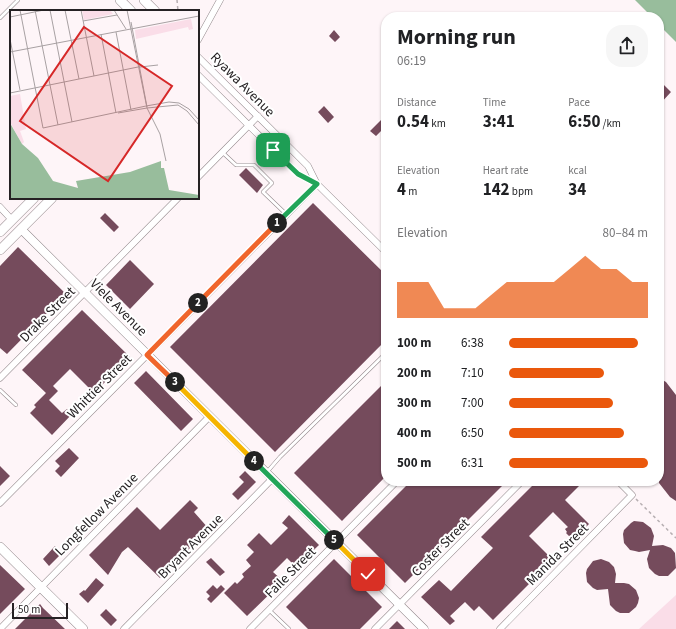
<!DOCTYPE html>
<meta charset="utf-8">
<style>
body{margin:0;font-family:"Source Sans 3",sans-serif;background:#f6f6f6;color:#202124;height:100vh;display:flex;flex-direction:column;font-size:15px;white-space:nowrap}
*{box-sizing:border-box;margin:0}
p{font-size:13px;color:#757577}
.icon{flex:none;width:22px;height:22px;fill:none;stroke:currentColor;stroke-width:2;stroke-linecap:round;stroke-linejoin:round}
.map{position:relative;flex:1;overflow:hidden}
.side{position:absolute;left:381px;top:12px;width:283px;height:474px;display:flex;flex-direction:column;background:#fff;border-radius:16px;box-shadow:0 1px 3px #0004}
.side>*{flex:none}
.scale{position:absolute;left:12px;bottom:10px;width:56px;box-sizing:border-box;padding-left:4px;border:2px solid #262224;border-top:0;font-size:11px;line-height:14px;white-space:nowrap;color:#262224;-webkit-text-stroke:3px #fff;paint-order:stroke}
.pin{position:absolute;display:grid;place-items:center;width:34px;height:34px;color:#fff;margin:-17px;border-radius:8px;box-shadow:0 2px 6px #0006}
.km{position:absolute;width:20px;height:20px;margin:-10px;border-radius:50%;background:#222;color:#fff;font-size:11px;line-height:20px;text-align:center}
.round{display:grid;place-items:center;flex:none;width:42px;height:42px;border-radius:16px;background:#f6f6f6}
.head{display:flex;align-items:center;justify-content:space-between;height:68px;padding:0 16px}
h1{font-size:22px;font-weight:700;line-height:30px}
.figures{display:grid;grid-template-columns:repeat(3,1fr);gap:6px;height:68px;padding:4px 16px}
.figures div{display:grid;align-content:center}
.figures b{font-size:17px;font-weight:700}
.figures small{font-size:11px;font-weight:400}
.figures p{font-size:11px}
.chart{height:112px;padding:8px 16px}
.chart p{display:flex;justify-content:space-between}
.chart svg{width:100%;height:72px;margin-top:4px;fill:#ea580c;opacity:.7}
ul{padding:0 16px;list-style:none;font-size:13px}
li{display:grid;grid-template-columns:64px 48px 1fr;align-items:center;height:30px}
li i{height:10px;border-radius:5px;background:#ea580c}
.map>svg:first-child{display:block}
.green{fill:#fadde8}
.water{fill:#98bd9c}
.building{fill:#754b5c}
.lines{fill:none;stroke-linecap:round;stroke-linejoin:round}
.service-casing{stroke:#93898c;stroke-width:4}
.minor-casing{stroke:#93898c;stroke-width:7}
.tertiary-casing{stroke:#93898c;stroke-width:9}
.secondary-casing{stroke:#93898c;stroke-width:10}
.path{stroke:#b7afb2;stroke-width:1.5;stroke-dasharray:3 3;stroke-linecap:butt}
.service{stroke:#fff;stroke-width:3}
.minor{stroke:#fff;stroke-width:6}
.tertiary{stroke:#fff;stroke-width:8}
.secondary{stroke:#fff;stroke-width:9}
.split-1-casing{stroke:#fff;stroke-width:8}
.split-2-casing{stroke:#fff;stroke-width:8}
.split-3-casing{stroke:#fff;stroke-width:8}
.split-4-casing{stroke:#fff;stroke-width:8}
.split-5-casing{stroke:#fff;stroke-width:8}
.split-6-casing{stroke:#fff;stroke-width:8}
.split-1{stroke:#22a559;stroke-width:5}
.split-2{stroke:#f0652b;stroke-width:5}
.split-3{stroke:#f0652b;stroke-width:5}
.split-4{stroke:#f5b400;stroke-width:5}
.split-5{stroke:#22a559;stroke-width:5}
.split-6{stroke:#f5b400;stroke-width:5}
.labels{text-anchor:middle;stroke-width:4;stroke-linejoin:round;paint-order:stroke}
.street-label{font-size:14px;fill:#262224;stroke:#fff}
.inset-road{fill:none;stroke:#a8a1a3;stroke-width:1}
.view{fill:#d62828;fill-opacity:0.15;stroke:#d62828;stroke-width:2}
.inset-edge{fill:none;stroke:#262224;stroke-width:2}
</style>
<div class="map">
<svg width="676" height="629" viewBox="0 0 676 629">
<rect width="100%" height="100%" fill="#fef5f8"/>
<path class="green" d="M676 595V629H639Z"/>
<path class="water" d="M635 0H676V42L659 25V17H652Z"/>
<path class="building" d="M334 30 340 37 335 42 329 36Z
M659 80 671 92 659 105Z
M324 106 334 117 328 123 318 112Z
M382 119 386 123V126L376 136 370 131Z
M246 168 263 185 257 193 239 175Z
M313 203 386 275V340L275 452 170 347Z
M105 213 119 227 114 232 100 218Z
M18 247 66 294 7 354 0 348V266Z
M130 260 154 284 130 309 106 285Z
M82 310 130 357 94 393 70 369 53 386 58 391 49 400 62 413 67 409 72 414 52 435 30 413 36 407 34 405 46 393 22 370Z
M146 371 193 419 181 431 134 383Z
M659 378 666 382 676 395V501L670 497 659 483Z
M386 381V476L342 521 294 473Z
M69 448 79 458 61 477 55 471 60 466 55 461Z
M0 466 10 476 0 486Z
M245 471 256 482 238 500 232 494 244 482 239 477Z
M411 481H507L405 583 357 535Z
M537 481H584L565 500 589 524 573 540 566 533 567 532 565 529 568 527 553 512 529 536 553 560 493 620 479 606 474 611 465 602 450 616 455 621 450 625 421 597 439 580 451 591 493 548 481 537Z
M190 500 198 508 194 512 209 529 160 578 128 547 122 552 108 575 89 555 137 507 160 530Z
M289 515 319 545 296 567 287 558 273 572 283 581 247 616 224 593 235 582 237 584 244 577 242 574 251 566 246 560 254 552 247 545 259 533 271 545 288 528 282 523Z
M634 521 643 522 651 528 654 536 652 546 663 545 671 548 675 553 676 568 668 576H659L655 574 649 568 647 559 650 550 639 552 635 551 630 550 624 543 623 534 624 530 631 523Z
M55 546 62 553 49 566 43 559Z
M211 558 225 572 220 576 206 562Z
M334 559 382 607 360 629H308L286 607Z
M601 559 609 562 614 567 616 574 615 583H624L629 584 636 590 639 598 638 603 636 607 629 613H620L616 611 610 605 608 589 597 590 593 588 587 582 586 573 587 569 593 561Z
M0 565 25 589 0 614Z
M96 578 104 585 88 603 79 594 84 590 85 591Z
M213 585 217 589 221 585 225 589 211 603 207 599 210 596 206 592Z
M40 604 43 608 65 629H15Z
M106 609 117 620 111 626 100 615Z
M397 621 405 629H389Z"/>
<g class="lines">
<g class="service-casing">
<path id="service" d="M0 18 18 0
M222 152 236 165H254L272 183 263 192 286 214
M0 390 16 405
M267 472 280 457 386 353
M269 610 289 629"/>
</g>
<g class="minor-casing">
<path id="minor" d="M198 40 220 0
M198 57 308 166 317 184
M198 75 298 174 317 184 386 252
M198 177 258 116
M0 207 12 220
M0 378 178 198
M0 503 317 184
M0 629 210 416
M124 629 272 479
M250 629 397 481
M375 629 522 481
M500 629 632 495 618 481"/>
</g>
<g class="tertiary-casing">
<path id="tertiary" d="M21 229 424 629"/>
</g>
<g class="secondary-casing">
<path id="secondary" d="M120 0 131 11
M144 0 155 11
M0 232 34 198
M0 250 52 198
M0 547 83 629"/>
</g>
<path class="path" d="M177 0 178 11
M636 499 676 538"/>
<use href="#service" class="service"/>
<use href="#minor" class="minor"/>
<use href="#tertiary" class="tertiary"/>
<use href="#secondary" class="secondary"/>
</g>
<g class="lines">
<g class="split-1-casing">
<path id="split-1" d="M273 150 298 174 317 184 277 223"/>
</g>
<g class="split-2-casing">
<path id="split-2" d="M198 303 277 223"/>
</g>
<g class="split-3-casing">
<path id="split-3" d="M175 382 147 355 198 303"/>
</g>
<g class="split-4-casing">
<path id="split-4" d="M175 382 254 461"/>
</g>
<g class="split-5-casing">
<path id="split-5" d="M254 461 334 540"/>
</g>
<g class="split-6-casing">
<path id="split-6" d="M334 540 368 574"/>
</g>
<use href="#split-1" class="split-1"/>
<use href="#split-2" class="split-2"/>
<use href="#split-3" class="split-3"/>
<use href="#split-4" class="split-4"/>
<use href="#split-5" class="split-5"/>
<use href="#split-6" class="split-6"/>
</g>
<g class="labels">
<g class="street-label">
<text transform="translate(243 84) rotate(45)" y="5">Ryawa Avenue</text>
<text transform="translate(119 307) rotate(45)" y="5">Viele Avenue</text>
<text transform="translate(47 314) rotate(-45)" y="5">Drake Street</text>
<text transform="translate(99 386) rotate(-45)" y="5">Whittier Street</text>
<text transform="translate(96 514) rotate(-45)" y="5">Longfellow Avenue</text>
<text transform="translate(190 546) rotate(-45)" y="5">Bryant Avenue</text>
<text transform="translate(440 547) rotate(-45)" y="5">Coster Street</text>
<text transform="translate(557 554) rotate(-45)" y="5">Manida Street</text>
<text transform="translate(290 572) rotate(-45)" y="5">Faile Street</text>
</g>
</g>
<g transform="translate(10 10)">
<rect width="189" height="189" fill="#fef5f8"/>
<path d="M72 0H100L103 4 74 10ZM181 9 183 19 179 20 178 17 126 29 125 20ZM10 84 16 119 10 121 14 132 12 134 0 112V86Z" fill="#fadde8"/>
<path d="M0 113 12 134 28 148 43 171 68 178 66 171 120 162 151 151V158H154L159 180 189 185V189H0Z" fill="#98bd9c"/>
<path class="inset-road" d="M10 0 33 118 136 96M25 0 48 115M40 0 62 112M55 0 69 69M71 0 84 66M104 0 116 19M117 0 137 98M0 7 34 0M73 11 107 5M121 12 137 97M106 22 121 100M91 24 106 103M0 29 10 80M0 42 189 6M130 57 148 55M0 83 128 57M136 96 159 92 169 93 179 99 189 110M137 98 168 95 177 101 189 115M108 103 137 98 150 124 156 151"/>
<path class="view" d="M74 17 162 76 98 171 10 111Z"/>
<rect width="189" height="189" class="inset-edge"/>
</g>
</svg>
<div class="scale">50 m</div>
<div class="pin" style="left:273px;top:150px;background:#1e9e55"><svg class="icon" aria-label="arrive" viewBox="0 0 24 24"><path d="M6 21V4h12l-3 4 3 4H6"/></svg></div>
<div class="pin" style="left:368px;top:574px;background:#d93025"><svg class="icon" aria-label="check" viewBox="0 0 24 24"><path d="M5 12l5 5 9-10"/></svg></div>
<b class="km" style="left:277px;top:223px">1</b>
<b class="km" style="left:198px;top:303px">2</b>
<b class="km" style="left:175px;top:382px">3</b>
<b class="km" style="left:254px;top:461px">4</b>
<b class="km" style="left:334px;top:540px">5</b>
<section class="side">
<div class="head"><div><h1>Morning run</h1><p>06:19</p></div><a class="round"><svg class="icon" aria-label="share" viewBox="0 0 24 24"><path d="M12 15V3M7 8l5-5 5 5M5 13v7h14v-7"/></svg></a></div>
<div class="figures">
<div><p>Distance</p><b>0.54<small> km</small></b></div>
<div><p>Time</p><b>3:41</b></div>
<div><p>Pace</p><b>6:50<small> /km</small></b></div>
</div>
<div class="figures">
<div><p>Elevation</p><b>4<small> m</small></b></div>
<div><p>Heart rate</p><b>142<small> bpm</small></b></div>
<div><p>kcal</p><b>34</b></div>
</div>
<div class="chart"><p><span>Elevation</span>80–84 m</p>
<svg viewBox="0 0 160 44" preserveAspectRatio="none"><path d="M0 44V22L10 22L20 22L30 38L40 38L50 38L60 30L70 22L80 22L90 22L100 22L110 14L120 6L130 14L140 14L150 22L160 22V44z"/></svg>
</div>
<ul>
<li><b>100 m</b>6:38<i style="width:93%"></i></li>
<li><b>200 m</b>7:10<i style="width:68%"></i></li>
<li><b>300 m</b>7:00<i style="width:75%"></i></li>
<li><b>400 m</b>6:50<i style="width:83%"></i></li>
<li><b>500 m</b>6:31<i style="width:100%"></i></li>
</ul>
</section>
</div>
